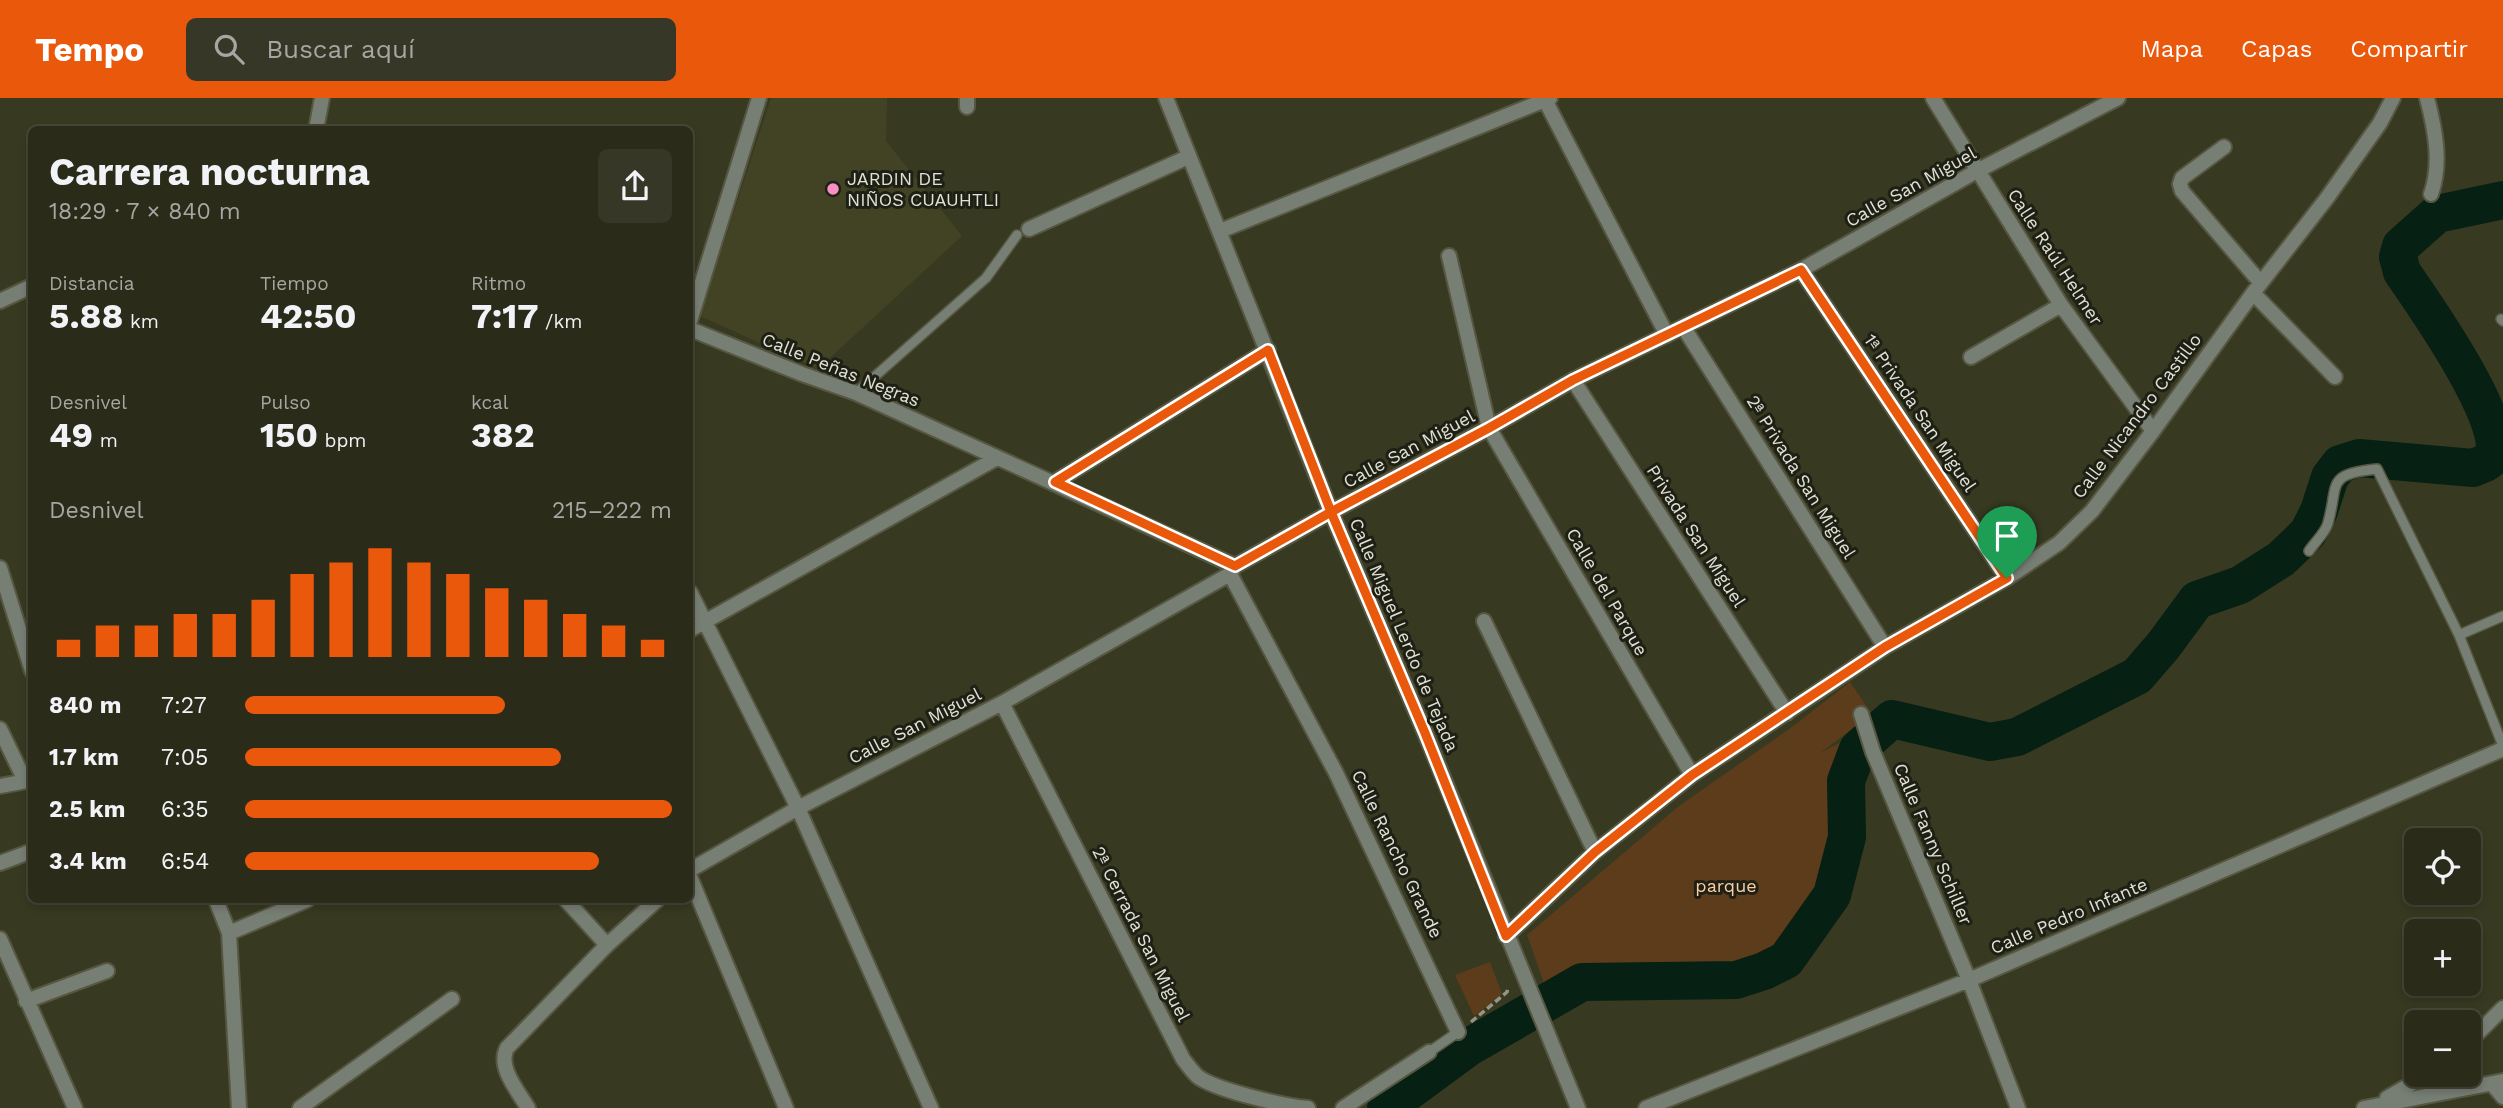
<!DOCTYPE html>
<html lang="es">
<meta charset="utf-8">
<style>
body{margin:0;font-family:"Work Sans",sans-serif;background:#363726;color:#f1f3f6;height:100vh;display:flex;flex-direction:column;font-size:26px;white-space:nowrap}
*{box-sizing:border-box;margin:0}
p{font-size:23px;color:#a5a7a2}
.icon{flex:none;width:38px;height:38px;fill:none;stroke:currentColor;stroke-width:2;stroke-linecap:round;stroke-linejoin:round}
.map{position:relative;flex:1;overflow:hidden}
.panel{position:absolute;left:28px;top:28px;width:665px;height:777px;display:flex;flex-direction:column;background:#2a2b19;border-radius:10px;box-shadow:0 4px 10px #0003,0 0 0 2px #464738}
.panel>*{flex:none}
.fabs{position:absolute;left:2404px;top:730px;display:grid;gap:14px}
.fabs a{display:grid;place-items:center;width:77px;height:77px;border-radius:10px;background:#2a2b19;box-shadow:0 4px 10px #0003,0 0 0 2px #464738;font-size:35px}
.pin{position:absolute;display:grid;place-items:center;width:60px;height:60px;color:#fff;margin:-72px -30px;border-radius:50% 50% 50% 0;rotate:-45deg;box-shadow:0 0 7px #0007}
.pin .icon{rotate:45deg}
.round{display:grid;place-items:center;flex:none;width:74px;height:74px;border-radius:10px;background:#363726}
.headline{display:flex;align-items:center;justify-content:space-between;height:119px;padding:0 21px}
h1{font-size:38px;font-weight:700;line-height:52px}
.metrics{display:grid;grid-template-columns:repeat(3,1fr);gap:10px;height:119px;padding:7px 21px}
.metrics div{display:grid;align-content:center}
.metrics b{font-size:35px;font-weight:700}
.metrics small{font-size:19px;font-weight:400}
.metrics p{font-size:19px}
.chart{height:196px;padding:14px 21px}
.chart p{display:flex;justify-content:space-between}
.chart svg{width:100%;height:126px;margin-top:7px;stroke:#ea580c;stroke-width:6}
ul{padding:0 21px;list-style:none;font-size:23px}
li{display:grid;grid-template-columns:112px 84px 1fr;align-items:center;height:52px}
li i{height:18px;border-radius:9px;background:#ea580c}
header{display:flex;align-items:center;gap:42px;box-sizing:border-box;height:98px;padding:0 35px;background:#ea580c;color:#fff}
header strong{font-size:33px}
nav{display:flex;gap:38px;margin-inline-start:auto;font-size:24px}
.search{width:490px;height:63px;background:#363726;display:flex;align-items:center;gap:18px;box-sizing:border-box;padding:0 24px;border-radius:10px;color:#a5a7a2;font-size:26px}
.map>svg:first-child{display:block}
.built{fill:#424324}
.green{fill:#5d3c1c}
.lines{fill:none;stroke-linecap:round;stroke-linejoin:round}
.river{stroke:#062013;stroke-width:38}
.service-casing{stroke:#565741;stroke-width:12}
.minor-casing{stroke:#565741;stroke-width:18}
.tertiary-casing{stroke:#565741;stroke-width:18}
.path{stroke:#949583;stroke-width:3.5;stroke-dasharray:7 3.5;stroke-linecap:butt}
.service{stroke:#777e74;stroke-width:9}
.minor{stroke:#777e74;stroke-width:14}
.tertiary{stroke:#777e74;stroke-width:14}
.route-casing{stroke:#fff;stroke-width:14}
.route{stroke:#ea580c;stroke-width:9}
.poi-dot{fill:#fa8fc6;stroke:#1f2015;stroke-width:2.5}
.labels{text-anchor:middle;stroke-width:6;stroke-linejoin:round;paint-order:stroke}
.poi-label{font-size:18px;fill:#e1e2d4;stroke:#1f2015;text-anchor:start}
.street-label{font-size:18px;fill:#e1e2d4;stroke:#1f2015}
.park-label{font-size:18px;fill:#fdcca1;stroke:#1f2015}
</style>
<header>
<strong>Tempo</strong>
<div class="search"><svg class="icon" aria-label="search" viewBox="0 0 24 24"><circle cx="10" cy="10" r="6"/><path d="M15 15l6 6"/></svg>Buscar aquí</div>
<nav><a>Mapa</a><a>Capas</a><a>Compartir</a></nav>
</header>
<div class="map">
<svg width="2503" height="1010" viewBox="0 0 2503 1010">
<rect width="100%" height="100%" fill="#383921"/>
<path class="built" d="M771 0H887L886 43 962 138 818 271 700 218Z"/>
<path class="green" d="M1850 584 1872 616 1820 655 1851 639 1858 651 1846 683 1847 739 1832 797 1786 862 1764 873 1736 882 1582 884 1550 902 1527 837 1679 708 1792 629Z
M1490 864 1502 896 1474 918 1455 877Z"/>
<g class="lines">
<path class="river" d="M1386 1010 1469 949 1582 884 1736 882 1764 873 1786 862 1832 797 1847 739 1846 683 1858 651 1892 621 1990 644 2017 639 2137 578 2163 548 2197 502 2240 487 2281 461 2308 435 2319 413 2330 379 2340 366 2359 360 2473 370C2481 367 2491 364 2494 355 2503 318 2424 206 2402 174L2398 159 2401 148 2437 116 2503 102"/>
<g class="service-casing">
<path id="service" d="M2501 221 2503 223
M856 295 986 180 1017 137
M2309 453C2315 444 2326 434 2328 425 2339 386 2325 376 2377 371L2459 537 2503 648
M2459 537 2503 518
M1429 954 1458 934"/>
</g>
<g class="minor-casing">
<path id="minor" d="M1933 0 2061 207 2153 333
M2427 0C2435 31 2442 65 2431 96
M1545 2 1667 237
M967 9V0
M316 32 322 0
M2224 49 2182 80 2180 86 2182 93 2260 184
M1029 131 1188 59
M1220 133 1550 0
M1449 158 1489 330 1692 677
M1801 172 2007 480
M2253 195 2335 279
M0 203 32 188
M690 223 759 0
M1684 230 1885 549
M690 231 802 276 856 295 1235 468
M1971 259 2061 207
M1573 282 1787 615
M1055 384 1268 252
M0 470 32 573
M1230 476 1336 675 1458 934
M690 494 798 710 931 1010
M1484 523 1595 754
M690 532 997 360
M1002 605 1183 961C1187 966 1192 973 1197 978 1214 992 1285 1008 1308 1010
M1861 616 1873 654 1969 882 2018 1010
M0 631 25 683
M0 688 32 682
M0 765 32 753
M690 772 798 710 1002 605 1230 476 1235 468 1331 414
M690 779 786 1010
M216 802 229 835 239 1010
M566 802 607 847
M229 835 307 802
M1506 838 1595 754 1692 677 1885 549 2007 480 2059 445 2092 413 2153 333 2253 195 2327 100 2380 25 2393 0
M0 841 75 1010
M26 903 107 873
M2493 987 2503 999
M300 1010 452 901
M528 1010C518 993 497 969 507 950L607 847 657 802
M1343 1010 1429 954
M1646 1010 1969 882 2503 651"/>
</g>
<g class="tertiary-casing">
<path id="tertiary" d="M1166 0 1331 414 1425 635 1578 1010
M1331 414 1489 330 1573 282 1801 172 1977 73 2118 0
M2469 944 2503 910
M2387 1000 2428 976
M2364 1010 2503 983"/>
</g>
<path class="path" d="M1471 924 1507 894 1508 890"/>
<use href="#service" class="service"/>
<use href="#minor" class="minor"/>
<use href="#tertiary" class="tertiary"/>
</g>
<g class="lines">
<g class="route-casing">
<path id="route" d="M2007 480 1801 172 1573 282 1489 330 1331 414 1268 252 1055 384 1235 468 1331 414 1425 635 1506 838 1595 754 1692 677 1885 549 2007 480"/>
</g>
<use href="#route" class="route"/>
</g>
<circle class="poi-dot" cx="833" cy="91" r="7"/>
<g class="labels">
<g class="poi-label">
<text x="847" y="87">JARDIN DE<tspan x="847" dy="21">NIÑOS CUAUHTLI</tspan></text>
</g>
<g class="street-label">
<text transform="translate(1911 89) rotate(-29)" y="6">Calle San Miguel</text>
<text transform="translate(2055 159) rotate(57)" y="6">Calle Raúl Helmer</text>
<text transform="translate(841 272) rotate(22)" y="6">Calle Peñas Negras</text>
<text transform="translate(1920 315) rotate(56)" y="6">1ª Privada San Miguel</text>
<text transform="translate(2137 318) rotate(-53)" y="6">Calle Nicandro Castillo</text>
<text transform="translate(1409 351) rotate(-28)" y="6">Calle San Miguel</text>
<text transform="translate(1801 379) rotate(58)" y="6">2ª Privada San Miguel</text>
<text transform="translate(1696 438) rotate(57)" y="6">Privada San Miguel</text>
<text transform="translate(1607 494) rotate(60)" y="6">Calle del Parque</text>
<text transform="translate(1404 537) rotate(67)" y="6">Calle Miguel Lerdo de Tejada</text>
<text transform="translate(915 628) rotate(-27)" y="6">Calle San Miguel</text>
<text transform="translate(1933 746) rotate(67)" y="6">Calle Fanny Schiller</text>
<text transform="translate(1397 756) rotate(64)" y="6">Calle Rancho Grande</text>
<text transform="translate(2069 818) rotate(-23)" y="6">Calle Pedro Infante</text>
<text transform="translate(1141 836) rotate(63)" y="6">2ª Cerrada San Miguel</text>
</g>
<g class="park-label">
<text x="1726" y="794">parque</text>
</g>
</g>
</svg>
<div class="fabs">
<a><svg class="icon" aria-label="locate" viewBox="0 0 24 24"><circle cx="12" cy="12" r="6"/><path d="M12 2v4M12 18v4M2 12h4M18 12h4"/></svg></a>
<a>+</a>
<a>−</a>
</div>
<div class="pin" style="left:2007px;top:480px;background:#1e9e55"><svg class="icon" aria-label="arrive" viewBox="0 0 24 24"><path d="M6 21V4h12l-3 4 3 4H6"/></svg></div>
<section class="panel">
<div class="headline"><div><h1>Carrera nocturna</h1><p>18:29 · 7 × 840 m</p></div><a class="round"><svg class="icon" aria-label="share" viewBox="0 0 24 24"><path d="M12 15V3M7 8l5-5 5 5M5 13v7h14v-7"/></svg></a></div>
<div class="metrics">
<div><p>Distancia</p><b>5.88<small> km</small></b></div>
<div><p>Tiempo</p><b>42:50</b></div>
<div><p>Ritmo</p><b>7:17<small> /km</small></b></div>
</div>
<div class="metrics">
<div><p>Desnivel</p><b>49<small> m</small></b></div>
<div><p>Pulso</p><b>150<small> bpm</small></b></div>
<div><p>kcal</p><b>382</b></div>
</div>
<div class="chart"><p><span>Desnivel</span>215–222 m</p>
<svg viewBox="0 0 160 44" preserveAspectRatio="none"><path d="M5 44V38M15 44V33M25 44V33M35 44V29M45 44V29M55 44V24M65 44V15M75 44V11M85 44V6M95 44V11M105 44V15M115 44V20M125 44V24M135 44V29M145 44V33M155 44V38"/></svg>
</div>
<ul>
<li><b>840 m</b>7:27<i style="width:61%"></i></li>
<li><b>1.7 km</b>7:05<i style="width:74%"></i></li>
<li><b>2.5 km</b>6:35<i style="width:100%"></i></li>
<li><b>3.4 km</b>6:54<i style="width:83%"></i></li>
</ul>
</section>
</div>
